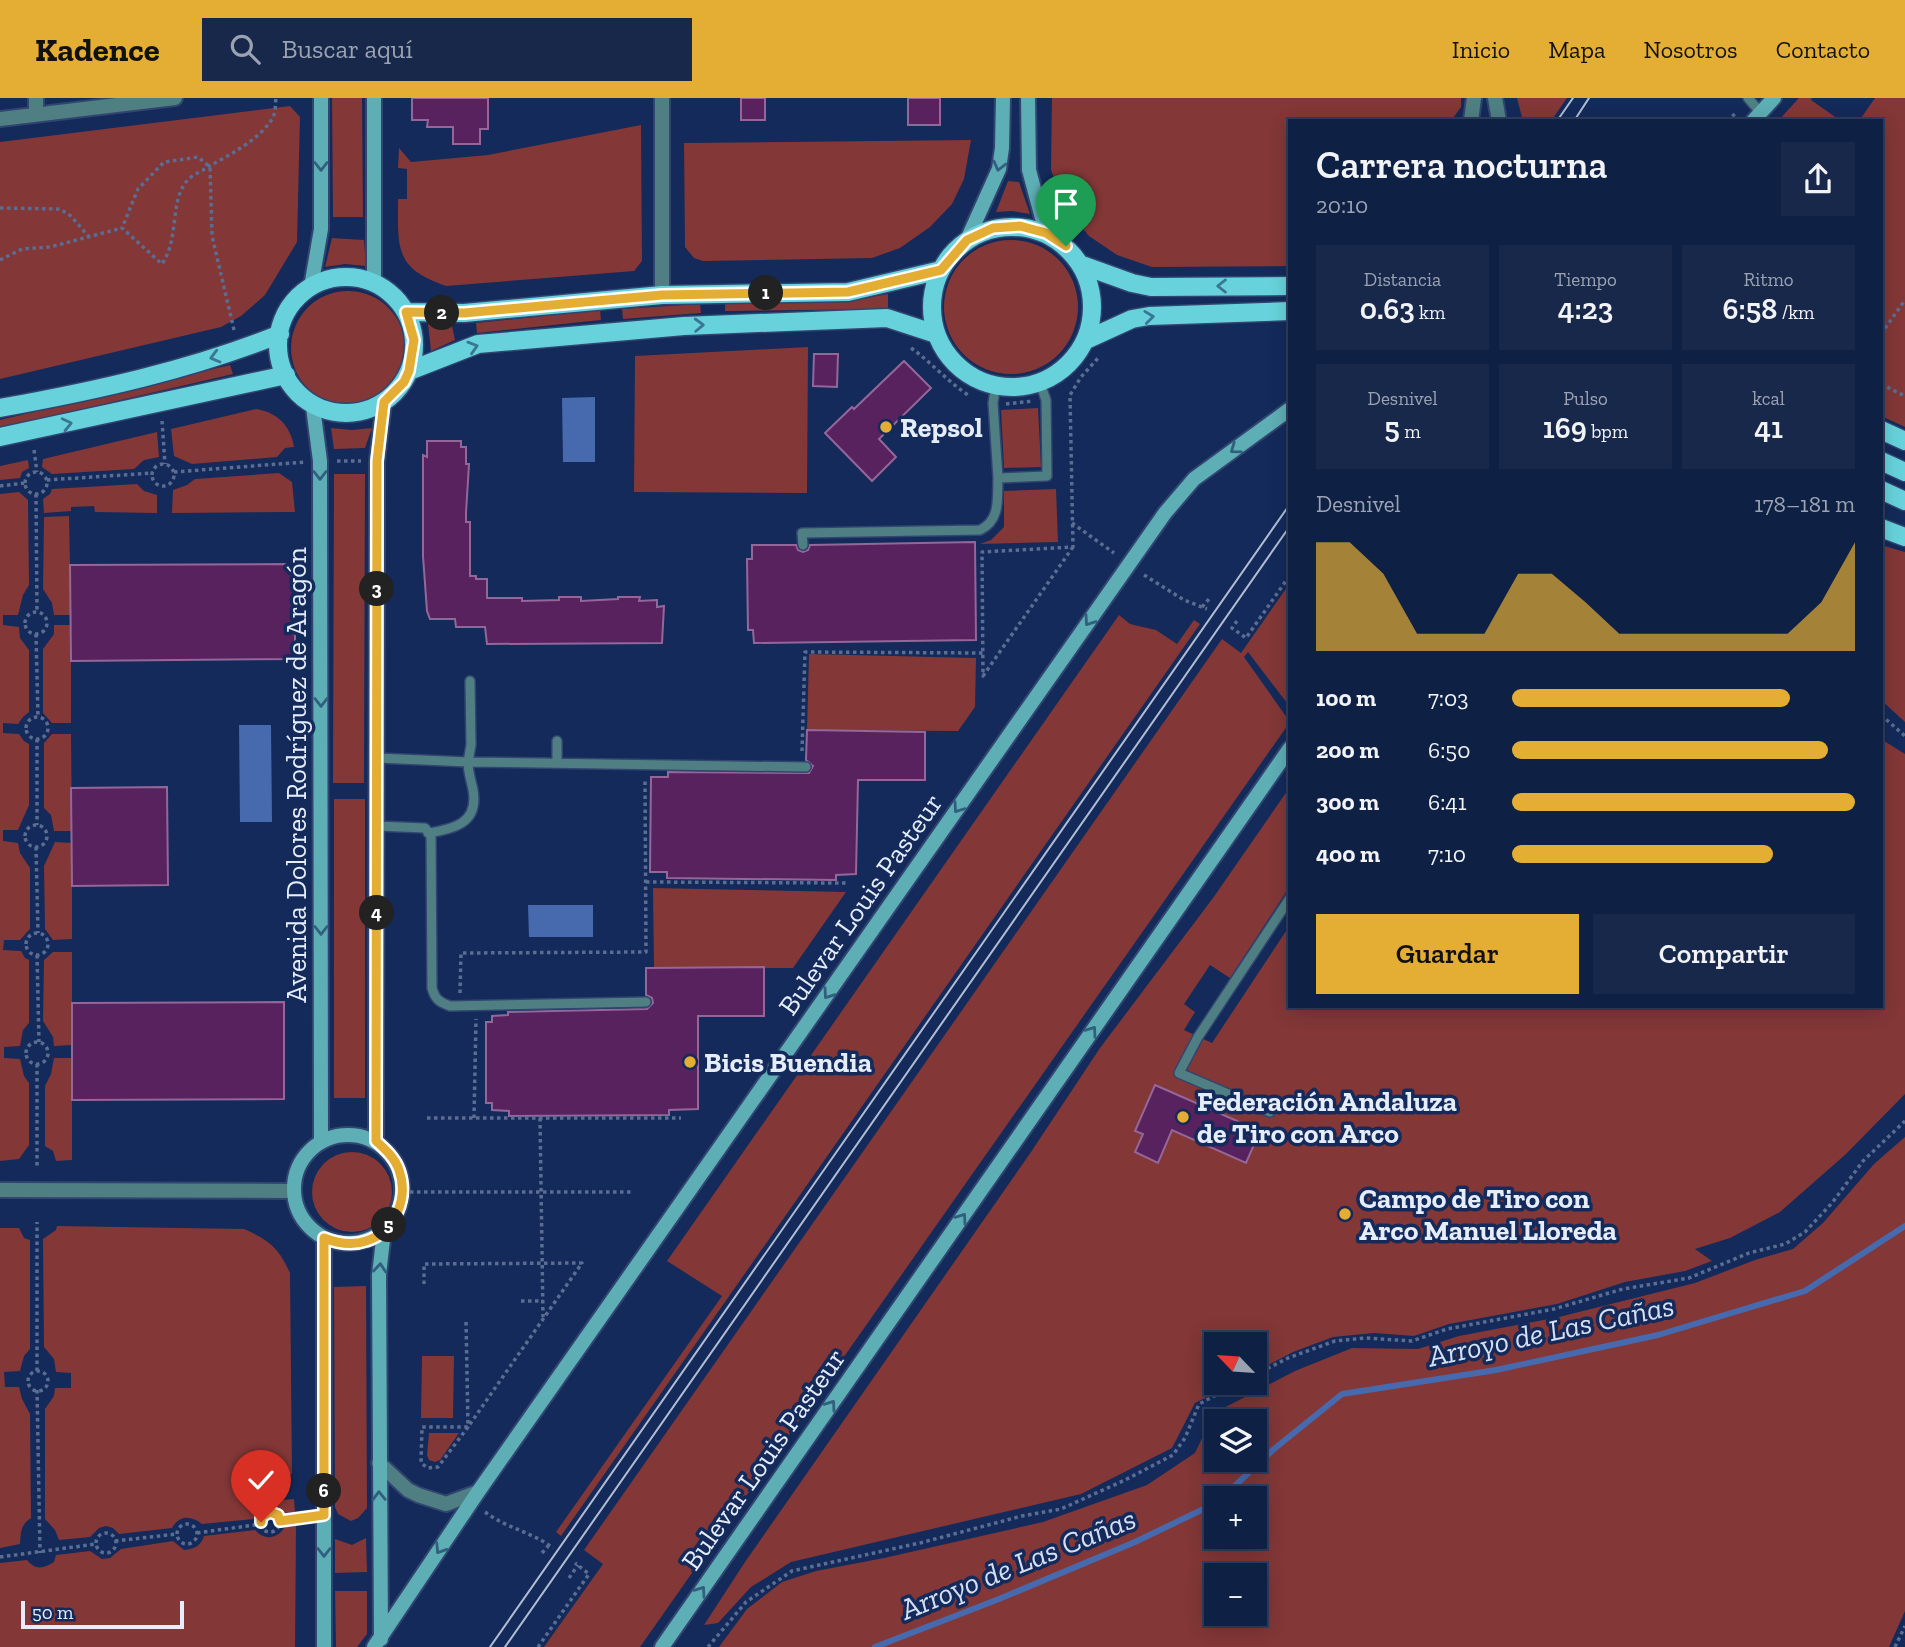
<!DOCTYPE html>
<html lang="es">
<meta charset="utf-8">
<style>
body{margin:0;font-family:"Zilla Slab",serif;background:#17284b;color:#f1f3f6;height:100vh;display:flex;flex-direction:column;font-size:26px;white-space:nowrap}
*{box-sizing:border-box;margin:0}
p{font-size:23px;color:#9ba3b2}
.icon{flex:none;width:38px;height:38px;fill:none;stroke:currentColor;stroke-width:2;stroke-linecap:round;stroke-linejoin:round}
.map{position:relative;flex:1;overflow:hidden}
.side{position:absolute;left:1288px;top:21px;width:595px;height:889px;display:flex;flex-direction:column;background:#0e2044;border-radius:0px;box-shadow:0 4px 18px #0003,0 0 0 2px #2e3e5d}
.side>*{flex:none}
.needle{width:46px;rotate:295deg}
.tools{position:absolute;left:1204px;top:1234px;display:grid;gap:14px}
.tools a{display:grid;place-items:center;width:63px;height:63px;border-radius:0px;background:#0e2044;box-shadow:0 4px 18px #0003,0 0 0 2px #2e3e5d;font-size:35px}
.scale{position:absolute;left:21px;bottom:18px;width:163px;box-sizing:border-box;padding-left:7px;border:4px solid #e6edfa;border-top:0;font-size:19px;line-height:24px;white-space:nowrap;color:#e6edfa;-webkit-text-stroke:5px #132a5a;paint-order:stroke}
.pin{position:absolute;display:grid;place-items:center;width:60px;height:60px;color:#fff;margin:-72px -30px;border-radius:50% 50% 50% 0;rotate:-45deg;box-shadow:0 0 7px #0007}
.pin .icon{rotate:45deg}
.km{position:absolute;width:35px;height:35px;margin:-18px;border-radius:50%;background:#222;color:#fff;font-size:19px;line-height:35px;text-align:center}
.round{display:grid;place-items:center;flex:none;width:74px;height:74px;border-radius:0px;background:#17284b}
.overview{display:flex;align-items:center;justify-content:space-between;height:119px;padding:0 28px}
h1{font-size:38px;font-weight:600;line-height:52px}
.stats{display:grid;grid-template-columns:repeat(3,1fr);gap:10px;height:119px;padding:7px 28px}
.stats div{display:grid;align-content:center;border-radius:0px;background:#17284b;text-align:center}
.stats b{font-size:30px;font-weight:600}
.stats small{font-size:19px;font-weight:400}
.stats p{font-size:19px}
.chart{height:196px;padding:14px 28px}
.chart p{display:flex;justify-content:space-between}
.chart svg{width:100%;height:126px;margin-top:7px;fill:#e4ae35;opacity:.7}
.button{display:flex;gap:14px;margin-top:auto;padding:14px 28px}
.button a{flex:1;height:80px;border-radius:0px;background:#e4ae35;color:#111;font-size:28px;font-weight:600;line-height:80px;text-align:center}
.button a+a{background:#17284b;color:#f1f3f6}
ul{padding:0 28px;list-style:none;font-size:23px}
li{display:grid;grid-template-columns:112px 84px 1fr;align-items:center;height:52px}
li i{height:18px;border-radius:9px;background:#e4ae35}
header{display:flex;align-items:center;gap:42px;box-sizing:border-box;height:98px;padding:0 35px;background:#e4ae35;color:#111}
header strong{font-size:33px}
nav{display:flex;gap:38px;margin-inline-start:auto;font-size:24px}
.search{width:490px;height:63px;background:#17284b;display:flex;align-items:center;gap:18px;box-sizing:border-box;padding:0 24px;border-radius:0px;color:#9ba3b2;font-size:26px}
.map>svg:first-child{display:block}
.green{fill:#833737;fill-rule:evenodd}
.water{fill:#476aaf}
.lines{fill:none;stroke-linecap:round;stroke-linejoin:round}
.stream{stroke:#476aaf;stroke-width:6}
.building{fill:#58225f;stroke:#946799;stroke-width:2}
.lane-casing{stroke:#314570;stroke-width:12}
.street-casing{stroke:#314570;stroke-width:18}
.secondary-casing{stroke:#314570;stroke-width:18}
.primary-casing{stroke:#314570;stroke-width:21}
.path{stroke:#5b6d91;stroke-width:3.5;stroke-dasharray:3.5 3.5;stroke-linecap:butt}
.lane{stroke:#4f7f83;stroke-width:9}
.street{stroke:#4f7f83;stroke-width:14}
.secondary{stroke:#5eaeb5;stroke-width:14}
.primary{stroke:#67d2db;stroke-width:18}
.tram{stroke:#b2bdd3;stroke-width:2}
.oneway{stroke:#315f7e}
.oneway2{stroke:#397694}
.route-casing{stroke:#fff;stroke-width:14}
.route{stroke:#e4ae35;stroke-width:9}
.poi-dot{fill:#e4ae35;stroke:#132a5a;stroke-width:2.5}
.labels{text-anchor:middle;stroke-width:7;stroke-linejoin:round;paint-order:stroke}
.poi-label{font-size:28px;font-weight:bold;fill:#e6edfa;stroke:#132a5a;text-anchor:start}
.street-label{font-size:28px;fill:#e6edfa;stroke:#132a5a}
.water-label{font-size:30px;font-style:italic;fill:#d5dff3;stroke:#132a5a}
</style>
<header>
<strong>Kadence</strong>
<div class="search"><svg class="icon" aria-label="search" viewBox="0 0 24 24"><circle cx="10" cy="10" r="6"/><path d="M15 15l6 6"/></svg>Buscar aquí</div>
<nav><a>Inicio</a><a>Mapa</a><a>Nosotros</a><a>Contacto</a></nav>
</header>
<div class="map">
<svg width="1905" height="1549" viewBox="0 0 1905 1549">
<rect width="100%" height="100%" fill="#132a5a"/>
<path class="green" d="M332 0H362L363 119H333Z
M1052 0H1461V9L1451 23H1290V168L1152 169 1117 157 1089 138 1065 109 1051 72Z
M1517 0H1567L1551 23H1523Z
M1799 0H1812L1811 2 1841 23H1778Z
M1875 0H1905V329L1881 318V23H1859Z
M290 8 300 19 297 144 265 197 241 218 221 229 0 281V44Z
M641 27 642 163 634 173 446 188C394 170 398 150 398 101H407V71L398 70 399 50 411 64 488 57Z
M971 42 964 81 952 106 930 129 900 150 872 160 703 163 694 160 685 149 684 45Z
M1008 83 1019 84 1030 116 1012 113 996 114Z
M332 140 364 142 366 168 345 166 325 169Z
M944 209a67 67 0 1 1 134 0a67 67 0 1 1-134 0Z
M291 250a57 57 0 1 1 114 0a57 57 0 1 1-114 0Z
M888 196V211L725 213V205L861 201Z
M700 206 701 215 623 221 622 211Z
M600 212 601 222 477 235 476 225Z
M428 226 452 228 455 242 431 253Z
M808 249 807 395 634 394 635 258Z
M230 267 233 276 0 330V322Z
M1038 310 1041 369 1004 370 1001 312Z
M256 311C277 314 291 328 294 349L285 350 277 359 192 366 174 358 171 331Z
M331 330 352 332 372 330 365 350 334 351Z
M157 334 159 359 144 362 134 371 52 376 42 369 43 361Z
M28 362 29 370 22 374 20 380 0 382V368Z
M279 375 292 384 295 414 172 415 173 392 187 387 195 381Z
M334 376H365L364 685H333Z
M137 386 144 393 157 397V415L95 414 94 408 71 409V413L44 415 43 401 50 396 52 391Z
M1056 391 1058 444 980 446 991 442 1004 429V393Z
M19 394 28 402 29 487 23 497 18 517H3V527L19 529 20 540 29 552V614L23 619 18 626 3 625V635L19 636 24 643 29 646V707L18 732H3V743L18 745 20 755 30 770V831L20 842H4L3 852 21 853 25 860 29 862V925L23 932 20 948 4 949V960L20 961 24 978 29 985V1047L19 1061 0 1063V396Z
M69 418 71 517H54L52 505 43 491 44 419Z
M1881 447 1905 454V624L1881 602Z
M1290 485V609L1248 554 1244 559 1290 624 640 1549H544L603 1466 584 1452 1222 541 1241 555Z
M1119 517 1130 526 1156 532 1177 546 1194 522 1200 526 561 1438 556 1434 722 1198 667 1163Z
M54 527H71V625H52L43 615V551L54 536Z
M809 556 976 560 975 609 958 633 807 632Z
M52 636H71L72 733H54L51 717 44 710V645Z
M1881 641 1905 656V996L1846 1056 1780 1114 1730 1140 1695 1151 1712 1163 1685 1173 1625 1184 1557 1206 1449 1226 1414 1238 1374 1235 1333 1239 1293 1254 1255 1274V1246H1216V1284L1234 1285 1195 1305 1172 1350 1081 1396 791 1464 751 1489 718 1525 704 1527 745 1464 1031 1054 1100 950 1213 800 1290 689V788L1230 880 1210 867 1184 906 1195 914 1184 932 1212 945 1290 827V908H1881Z
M334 701H365V1000H334Z
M55 744 72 745V841L53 842 45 831 44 768Z
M653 790 846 794 793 870H654Z
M53 854H72V947L54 948 53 939 43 923 44 862Z
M54 960H72V1062L56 1063 53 1053 45 1048V988L51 976Z
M1905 1039V1513L1889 1549H719L747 1511 782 1484 816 1473 884 1460 1043 1424 1147 1387 1195 1355 1214 1315 1295 1273 1352 1250 1418 1251 1459 1238 1559 1219 1695 1185 1755 1162 1793 1151 1823 1125 1874 1066ZM1255 1323V1362H1216V1323ZM1216 1400H1255V1438H1216ZM1255 1477V1516H1216V1477Z
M312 1094a40 40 0 1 1 80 0a40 40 0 1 1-80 0Z
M57 1128 244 1131C269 1142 279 1150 290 1175L292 1376 283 1377V1402L294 1401 295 1414 284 1415C275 1406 267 1405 257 1413L254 1421 202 1426C191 1417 179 1417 172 1430L119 1436 113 1430 106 1428 99 1430 90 1439 59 1442 55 1432 45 1421V1311L54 1298 55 1290H71V1275L56 1274 54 1261 44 1249 43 1141 56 1132Z
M0 1130H19L24 1140 30 1142V1251L24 1258 20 1273 4 1274 5 1289H19L22 1301 30 1316 31 1420C20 1427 21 1435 20 1446L0 1450Z
M366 1188 367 1410 358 1420 351 1423 338 1416 335 1409 334 1189Z
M422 1258H454L453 1320H421Z
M429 1335H459L440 1362 435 1364 429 1362 427 1357Z
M296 1428 295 1549H0V1465L27 1462C35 1472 43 1471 54 1464L56 1457 90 1453 102 1461 110 1460 121 1451 173 1443 184 1452C194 1451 201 1448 204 1438L255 1432C265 1443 277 1441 285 1429Z
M366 1440 367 1474 335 1475V1441L352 1447Z
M335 1493H367V1536L357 1549H336Z"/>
<path class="water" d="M595 299V364H563L562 300Z
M239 627H271L272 724H240Z
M528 807H593V839H529Z"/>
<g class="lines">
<path class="stream" d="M1222 1400 1274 1351 1342 1296 1496 1272 1658 1237 1805 1193 1905 1128
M875 1549 999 1501 1135 1444 1216 1405"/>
</g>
<path class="building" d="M412 0H488V31H480V46H453V29H427L428 22H412Z
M741 0H765V22H741Z
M908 0H940V27H908Z
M814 256H838L837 289 813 288Z
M904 263 931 290 879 341 896 359 872 383 825 335 852 309 854 311Z
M427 343H461V349H466V366H469L466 415V424H470V478H476V481H487V500H522V503L559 502V499H581V503L618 501V499H640L639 503 657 502V509L664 508 662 545 487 546 485 529H456L455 521H430L427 513 423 458V357L427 359Z
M975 444 976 542 754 545 753 532H748L747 461H752V447H796L798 452 803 454 808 452 810 447Z
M295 466V561L71 563 70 467Z
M807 632 925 634V682H858L856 776 836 777V782L667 780V774H650L651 679H668V674L809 675 813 668 806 662Z
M167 689 168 787 72 788 71 690Z
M764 869V918H698V1011L669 1012V1017L509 1018V1013L492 1012V1005H486V924H492V918L508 917V914L647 911 653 905 652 900 646 897V870Z
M284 904V1001L72 1002V905Z
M1155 987 1260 1033 1246 1065 1172 1032 1158 1065 1135 1054 1143 1036 1135 1033Z"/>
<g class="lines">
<g class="lane-casing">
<path id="lane" d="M1748 0 1761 15
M996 286 993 305 998 380
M803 447 802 435 980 432C1001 422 997 400 998 380L1047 378 1046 302 1040 285
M557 643V665
M377 660 468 664 471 647 470 583
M377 728 425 730 431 738 432 890C435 901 439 904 450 908L646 904
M428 735C454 731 479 725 473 692 471 682 468 674 468 664L806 669
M1270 1014 1179 975 1198 939 1290 800"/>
</g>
<g class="street-casing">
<path id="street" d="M36 0V16
M662 0V197
M1495 0 1499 23
M0 21 175 0
M1471 23 1474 0
M0 1092 294 1093
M379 1365 408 1392 418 1397 446 1406 478 1394"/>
</g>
<g class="secondary-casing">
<path id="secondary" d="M1028 0 1029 72 1046 135
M1753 23 1774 0
M967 142 999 71 1002 50 1003 0
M374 185V0
M311 189 321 131V0
M313 309 320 363 321 1044
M294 1091a54 54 0 1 1 108 0a54 54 0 1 1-108 0Z
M376 1043 377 363 384 304
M324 1140V1549
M381 1541 379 1177 384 1133
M374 1549 478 1394 1165 415 1194 381 1290 311
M662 1549 1290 650"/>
</g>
<g class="primary-casing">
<path id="primary" d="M932 209a80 80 0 1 1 160 0a80 80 0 1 1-160 0Z
M1082 167 1132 185 1151 189 1290 188
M278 247a68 68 0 1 1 136 0a68 68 0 1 1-136 0Z
M406 214 464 215 662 197 848 194 941 172
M1086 242 1132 221 1149 218 1290 213
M409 273 478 246 684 228 887 220 936 236
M0 310C94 293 191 272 280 236
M1881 332 1905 343
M0 339 286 277
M1881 363 1905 374
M1881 392 1905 403
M1881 430 1905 439"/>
</g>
<path class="path" d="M1727 23 1737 14
M0 110 60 111 71 118 89 139
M0 162 22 151 50 149 122 130
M234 232 212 138 210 69 198 59 164 64 138 91 122 130 162 166C179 142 170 104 186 84 191 77 201 74 208 69 229 57 259 42 272 21 276 15 275 7 276 0
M1881 236 1905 202
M911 250C931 264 947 283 968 297
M1881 286 1905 298
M1006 306 1033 303
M162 323 165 366
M34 352 37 374
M337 363H361
M152 377a11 11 0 1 1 22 0a11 11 0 1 1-22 0Z
M174 374 305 364
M25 385a11 11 0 1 1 22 0a11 11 0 1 1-22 0Z
M47 382 153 375
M0 388 25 385
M36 396 37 514
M1072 425 1114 455
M1073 449 983 578 982 454 1073 449 1070 297 1081 279 1099 259
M1144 477 1184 502 1207 511
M1202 509 1209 501
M25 525a11 11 0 1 1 22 0a11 11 0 1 1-22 0Z
M1237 523 1232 530 1246 540 1290 477
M36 536 38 619
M1881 617 1905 638
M26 630a11 11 0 1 1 22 0a11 11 0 1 1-22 0Z
M37 641V727
M802 653 805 554 983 555
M25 738a11 11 0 1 1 22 0a11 11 0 1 1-22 0Z
M36 749 38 835
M646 784 846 785
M26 846a11 11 0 1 1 22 0a11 11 0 1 1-22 0Z
M37 857 39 944
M460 895 461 855 646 854 645 681
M26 955a11 11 0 1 1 22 0a11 11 0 1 1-22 0Z
M37 966V1069
M427 1020H681
M474 1020 476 921
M540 1020 543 1219
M403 1094H634
M424 1186V1166L582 1165 468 1329H422L421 1365 428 1370 438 1369 468 1329 466 1222
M521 1203H543
M37 1273V1124
M28 1283a10 10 0 1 1 20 0a10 10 0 1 1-20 0Z
M1255 1277 1288 1260 1335 1243 1365 1240 1412 1243 1447 1231 1554 1211 1623 1191 1689 1180 1749 1155 1785 1146 1805 1134 1832 1105 1863 1063 1905 1023
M37 1292 40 1455
M485 1414C506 1430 532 1434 553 1450
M260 1424a10 10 0 1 1 20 0a10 10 0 1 1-20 0Z
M280 1423 306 1419
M177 1436a10 10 0 1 1 20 0a10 10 0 1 1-20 0Z
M197 1435 261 1426
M96 1445a10 10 0 1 1 20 0a10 10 0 1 1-20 0Z
M115 1443 177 1436
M542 1455 549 1447
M0 1459 96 1446
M569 1480 578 1467
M538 1549 589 1476 575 1465
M708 1549 746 1504 792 1473 920 1445 1022 1418 1061 1411 1125 1382 1173 1357 1185 1340 1199 1306 1241 1284
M1895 1549 1905 1528"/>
<use href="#lane" class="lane"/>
<use href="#street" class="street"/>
<use href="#secondary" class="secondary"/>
<use href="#primary" class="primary"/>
<path class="tram" d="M1557 23 1573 0
M1574 23 1589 0
M490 1549 1290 406
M505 1549 1290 428"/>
</g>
<defs><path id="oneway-chevron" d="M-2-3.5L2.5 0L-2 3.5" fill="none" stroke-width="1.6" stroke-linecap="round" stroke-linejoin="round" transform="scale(1.75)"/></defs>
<g class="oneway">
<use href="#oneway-chevron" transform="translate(321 68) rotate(90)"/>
<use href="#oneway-chevron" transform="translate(999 68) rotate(104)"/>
<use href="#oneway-chevron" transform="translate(1235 351) rotate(144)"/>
<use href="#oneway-chevron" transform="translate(320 377) rotate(90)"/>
<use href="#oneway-chevron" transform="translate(1089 523) rotate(125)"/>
<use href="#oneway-chevron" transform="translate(321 604) rotate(90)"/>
<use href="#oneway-chevron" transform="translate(958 710) rotate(125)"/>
<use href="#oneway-chevron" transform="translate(321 832) rotate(90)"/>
<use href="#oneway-chevron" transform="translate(828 896) rotate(125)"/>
<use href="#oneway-chevron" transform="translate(1092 933) rotate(-55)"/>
<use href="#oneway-chevron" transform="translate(962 1120) rotate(-55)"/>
<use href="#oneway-chevron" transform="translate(380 1170) rotate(-85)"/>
<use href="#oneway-chevron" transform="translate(831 1307) rotate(-55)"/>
<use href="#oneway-chevron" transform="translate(379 1398) rotate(-91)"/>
<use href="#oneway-chevron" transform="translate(440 1451) rotate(123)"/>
<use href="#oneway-chevron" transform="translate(324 1454) rotate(90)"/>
<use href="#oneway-chevron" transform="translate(701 1493) rotate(-55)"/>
</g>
<g class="oneway2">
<use href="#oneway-chevron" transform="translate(1222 188) rotate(180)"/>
<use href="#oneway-chevron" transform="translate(1149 219) rotate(-7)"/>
<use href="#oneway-chevron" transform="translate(699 227) rotate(-2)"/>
<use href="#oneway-chevron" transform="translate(473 249) rotate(-17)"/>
<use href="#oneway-chevron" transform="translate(215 259) rotate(165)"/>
<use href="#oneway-chevron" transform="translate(67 326) rotate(-13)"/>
</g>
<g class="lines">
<g class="route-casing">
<path id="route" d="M261 1424V1419L270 1414 278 1417 280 1423 324 1417V1140C337 1145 352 1148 366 1143 395 1134 409 1100 399 1072 395 1060 385 1051 376 1043L377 363 384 304 404 284 409 273 414 242 406 214 464 215 662 197 848 194 941 172 967 142 993 130 1020 128 1046 135 1066 148"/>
</g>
<use href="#route" class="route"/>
</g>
<g class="poi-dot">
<circle cx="886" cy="329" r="7"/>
<circle cx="690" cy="964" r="7"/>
<circle cx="1183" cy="1019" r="7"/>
<circle cx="1345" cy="1116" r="7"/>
</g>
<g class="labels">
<g class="poi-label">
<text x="900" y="339">Repsol</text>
<text x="704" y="974">Bicis Buendia</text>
<text x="1197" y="1013">Federación Andaluza<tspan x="1197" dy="32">de Tiro con Arco</tspan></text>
<text x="1359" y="1110">Campo de Tiro con<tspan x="1359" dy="32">Arco Manuel Lloreda</tspan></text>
</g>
<g class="street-label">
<text transform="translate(296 677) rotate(-90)" y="10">Avenida Dolores Rodríguez de Aragón</text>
<text transform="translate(860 806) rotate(-55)" y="10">Bulevar Louis Pasteur</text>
<text transform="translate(763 1361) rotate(-55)" y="10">Bulevar Louis Pasteur</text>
</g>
<g class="water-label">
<text transform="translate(1551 1233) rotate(-12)" y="10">Arroyo de Las Cañas</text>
<text transform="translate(1018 1466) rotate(-22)" y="10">Arroyo de Las Cañas</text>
</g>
</g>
</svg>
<div class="tools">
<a><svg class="needle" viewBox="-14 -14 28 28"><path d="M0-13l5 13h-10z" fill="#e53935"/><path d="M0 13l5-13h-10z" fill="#9ba3b2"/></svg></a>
<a><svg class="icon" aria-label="layers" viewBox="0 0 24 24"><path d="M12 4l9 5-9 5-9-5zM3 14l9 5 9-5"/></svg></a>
<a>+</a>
<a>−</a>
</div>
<div class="scale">50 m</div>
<div class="pin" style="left:1066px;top:148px;background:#1e9e55"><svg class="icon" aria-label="arrive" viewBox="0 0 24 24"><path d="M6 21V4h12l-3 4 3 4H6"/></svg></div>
<div class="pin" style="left:261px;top:1424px;background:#d93025"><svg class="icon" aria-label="check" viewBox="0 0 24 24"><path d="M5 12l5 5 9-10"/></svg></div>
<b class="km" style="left:766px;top:195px">1</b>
<b class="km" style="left:442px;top:215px">2</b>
<b class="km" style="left:377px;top:491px">3</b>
<b class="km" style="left:377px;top:815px">4</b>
<b class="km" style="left:389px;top:1127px">5</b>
<b class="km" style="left:324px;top:1393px">6</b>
<section class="side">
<div class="overview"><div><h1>Carrera nocturna</h1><p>20:10</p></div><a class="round"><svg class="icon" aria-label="share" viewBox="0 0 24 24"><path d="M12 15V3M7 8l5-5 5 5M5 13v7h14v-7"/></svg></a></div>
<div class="stats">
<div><p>Distancia</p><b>0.63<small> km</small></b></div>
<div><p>Tiempo</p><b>4:23</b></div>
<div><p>Ritmo</p><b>6:58<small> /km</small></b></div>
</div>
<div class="stats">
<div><p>Desnivel</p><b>5<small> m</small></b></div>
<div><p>Pulso</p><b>169<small> bpm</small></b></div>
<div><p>kcal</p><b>41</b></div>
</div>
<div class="chart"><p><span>Desnivel</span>178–181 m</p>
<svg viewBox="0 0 160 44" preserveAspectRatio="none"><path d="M0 44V6L10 6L20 17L30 38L40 38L50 38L60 17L70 17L80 27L90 38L100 38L110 38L120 38L130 38L140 38L150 27L160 6V44z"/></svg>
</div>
<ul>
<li><b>100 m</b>7:03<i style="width:81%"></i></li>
<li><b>200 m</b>6:50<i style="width:92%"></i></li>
<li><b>300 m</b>6:41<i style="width:100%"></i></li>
<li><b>400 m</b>7:10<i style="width:76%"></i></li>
</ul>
<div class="button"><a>Guardar</a><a>Compartir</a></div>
</section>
</div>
